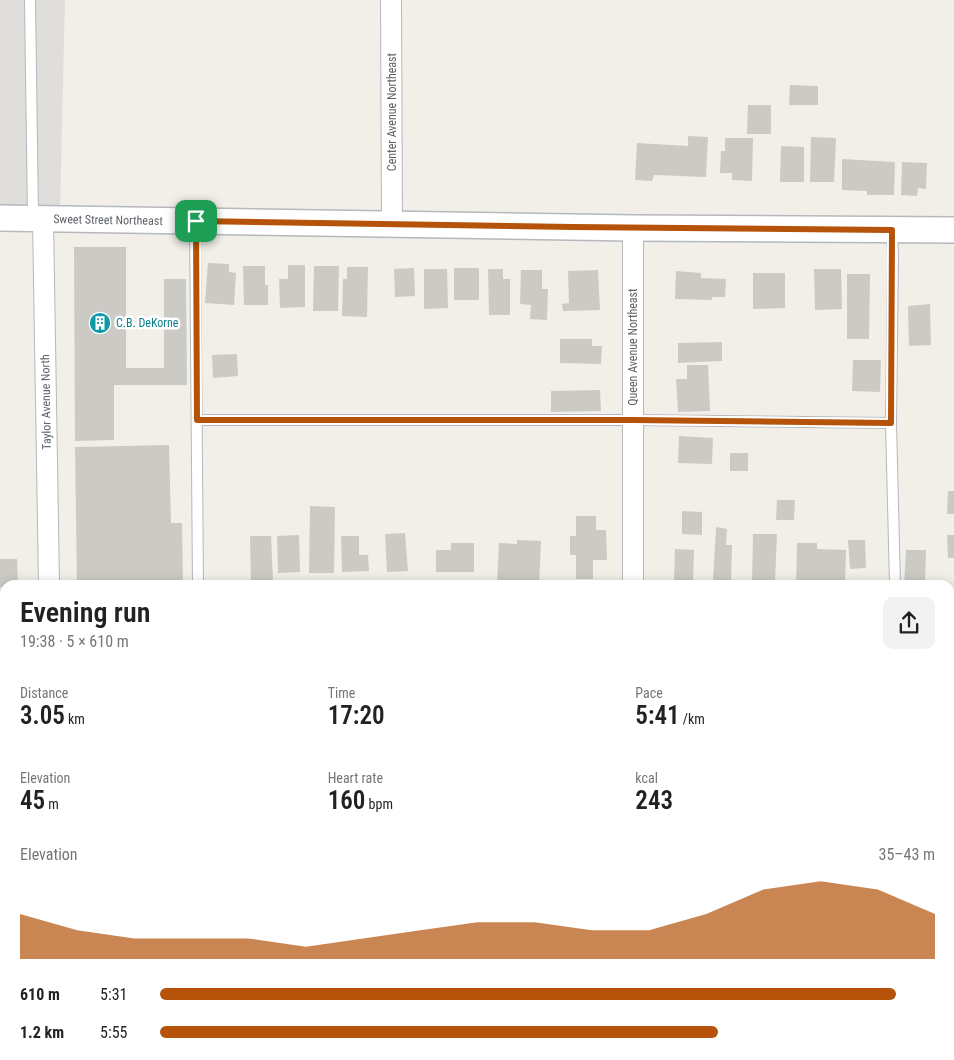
<!DOCTYPE html>
<meta charset="utf-8">
<style>
body{margin:0;font-family:"Roboto Condensed",sans-serif;background:#f2f2f2;color:#222;height:100vh;display:flex;flex-direction:column;font-size:19px;white-space:nowrap}
*{box-sizing:border-box;margin:0}
p{font-size:16px;color:#767676}
.icon{flex:none;width:28px;height:28px;fill:none;stroke:currentColor;stroke-width:2;stroke-linecap:round;stroke-linejoin:round}
.map{position:relative;flex:1;overflow:hidden}
.sheet{position:absolute;left:0px;top:580px;width:955px;height:480px;display:flex;flex-direction:column;background:#fff;border-radius:15px 15px 0 0;box-shadow:0 2px 12px #0003}
.sheet>*{flex:none}
.pin{position:absolute;display:grid;place-items:center;width:42px;height:42px;color:#fff;margin:-21px;border-radius:10px;box-shadow:0 2px 8px #0006}
.round{display:grid;place-items:center;flex:none;width:52px;height:52px;border-radius:10px;background:#f2f2f2}
.head{display:flex;align-items:center;justify-content:space-between;height:85px;padding:0 20px}
h1{font-size:28px;font-weight:600;line-height:38px}
.stats{display:grid;grid-template-columns:repeat(3,1fr);gap:8px;height:85px;padding:5px 20px}
.stats div{display:grid;align-content:center}
.stats b{font-size:25px;font-weight:600}
.stats small{font-size:14px;font-weight:400}
.stats p{font-size:14px}
.chart{height:140px;padding:10px 20px}
.chart p{display:flex;justify-content:space-between}
.chart svg{width:100%;height:90px;margin-top:5px;fill:#b45309;opacity:.7}
ul{padding:0 20px;list-style:none;font-size:16px}
li{display:grid;grid-template-columns:80px 60px 1fr;align-items:center;height:38px}
li i{height:12px;border-radius:6px;background:#b45309}
.map>svg:first-child{display:block}
.industrial{fill:#e0deda}
.building{fill:#cccac5}
.lines{fill:none;stroke-linecap:round;stroke-linejoin:round}
.service-casing{stroke:#b5b8bc;stroke-width:12}
.minor-casing{stroke:#b5b8bc;stroke-width:22}
.tertiary-casing{stroke:#b5b8bc;stroke-width:28}
.service{stroke:#fff;stroke-width:10}
.minor{stroke:#fff;stroke-width:20}
.tertiary{stroke:#fff;stroke-width:25}
.rail-casing{stroke:#b6b7b8;stroke-width:5.5}
.rail{stroke:#fff;stroke-width:4;stroke-dasharray:11;stroke-linecap:butt}
.route-casing{stroke:#fff;stroke-width:10}
.route{stroke:#b45309;stroke-width:6}
.labels{text-anchor:middle;stroke-width:5;stroke-linejoin:round;paint-order:stroke}
.street-label{font-size:12px;fill:#5f6368;stroke:#fff}
.culture-label{font-size:12px;fill:#0d838f;stroke:#fff;text-anchor:start}
</style>
<div class="map">
<svg width="954" height="1060" viewBox="0 0 954 1060">
<rect width="100%" height="100%" fill="#f1efe8"/>
<path class="industrial" d="M0 0H65L60 208 0 207Z"/>
<path class="building" d="M790 85 818 86V105H789Z
M748 105H771V134H747Z
M688 136 708 137 706 177 654 175 652 181 635 180 637 143 688 146Z
M811 137 836 138 834 182H810Z
M725 138H753L752 181 732 180V173H720L721 151H725Z
M781 146 804 147V182H780Z
M842 159 895 162 894 195H867V191L842 190Z
M902 162 927 163 926 189 918 188 917 196 901 195Z
M74 247H126V368H164V279H186L187 385H114V440L75 441Z
M208 263 229 264V272L236 273 234 305 205 303Z
M288 265H305V307L280 308 279 279H288Z
M243 266H265V285H268V305H244Z
M314 266H339L338 311H313Z
M347 267H368L367 317 342 316 343 279H347Z
M414 268 415 296 395 297 394 269Z
M454 268H479V300H454Z
M424 269H447L448 308 424 309Z
M488 269H503V279H510V315H489Z
M814 269H841L842 309 815 310Z
M521 270H542V289H548L547 320 530 319 531 305 520 304Z
M598 270 600 310 563 311 562 304 569 303 568 271Z
M676 271 701 273V278L726 279 725 297H712V300L675 299Z
M753 273H785V308L753 309Z
M847 274H870L869 339H847Z
M930 304 931 345 909 346 908 306Z
M560 339H592V346H602L601 364 560 363Z
M722 342V361L678 363V343Z
M237 354 238 376 213 378 212 355Z
M853 360H881L880 392 852 391Z
M687 365H708L710 411 678 412 676 379H687Z
M600 390 601 411 551 412V391Z
M679 436 713 438 712 464 678 463Z
M169 445 171 523H182L183 585H77L75 447Z
M730 453H748V471H730Z
M948 491H954V514H947Z
M777 500H795L794 520H776Z
M310 506 335 507 334 573H309Z
M682 511 702 512V535L682 534Z
M576 516H596V530H606L607 560H593V579H576V555H570V536H576Z
M716 527 727 529 726 545H732L731 583 713 582Z
M405 533 408 571 387 572 385 534Z
M753 534H777L775 581H752Z
M299 535 300 572 278 573 277 536Z
M947 535H954V558H948Z
M250 536H271L273 581 251 582Z
M341 536H359V555H368L369 571 342 572Z
M517 540 541 541 539 585 497 584 499 543 517 544Z
M848 540H865L866 568 850 569Z
M451 543H474V572H436V550H451Z
M797 543H817V549L846 550 845 585H796Z
M675 549 694 550 693 581H674Z
M906 550H926L925 585H904Z
M0 559H17L18 585H5V587H0Z
M0 606H5V763H0Z
M950 942H954V985H951L950 981Z
M950 1042H954V1060H948V1055H950Z
M194 1055 217 1056V1060H193Z
M229 1055H250V1060H229Z
M331 1055H347V1060H331Z
M349 1055H364V1060H349Z
M412 1055V1060H393L392 1056Z
M576 1055H605V1060H576Z
M613 1055H631V1060H613Z
M644 1055H659V1060H644Z
M661 1055H676V1060H661Z
M688 1055H715V1060H688Z
M719 1055H735V1060H719Z
M747 1055H764V1060H747Z
M796 1055H820V1060H796Z"/>
<g class="lines">
<g class="service-casing">
<path id="service" d="M30 0 33 218
M195 221 198 585
M892 230 893 256 891 423 895 585
M197 420H633L891 423
M0 601H5
M950 818H954
M0 1043H5
M135 1055 136 1060
M896 1055V1060
M844 1060V1055"/>
</g>
<g class="minor-casing">
<path id="minor" d="M391 0 392 225
M43 219 49 585
M633 585V228
M950 622H954
M950 1016H954
M60 1055V1060"/>
</g>
<g class="tertiary-casing">
<path id="tertiary" d="M0 218 633 228 954 230"/>
</g>
<use href="#service" class="service"/>
<use href="#minor" class="minor"/>
<use href="#tertiary" class="tertiary"/>
<g class="rail-casing">
<path id="rail" d="M0 829 5 838
M96 1055 98 1060"/>
</g>
<use href="#rail" class="rail"/>
</g>
<g class="lines">
<g class="route-casing">
<path id="route" d="M196 221 573 227 892 230 891 423 633 420H197Z"/>
</g>
<use href="#route" class="route"/>
</g>
<defs>
<g id="building-disc" transform="scale(1.125)"><circle r="9.5" fill="#0f9aa8" stroke="#fff"/><path d="M-4-6H4V6H1V3H-1V6H-4ZM-2.5-4.3h1.7v1.8h-1.7ZM.8-4.3h1.7v1.8H.8ZM-2.5-1h1.7V.8h-1.7ZM.8-1h1.7V.8H.8Z" fill="#fff"/></g>
</defs>
<g fill-rule="evenodd">
<use href="#building-disc" x="100" y="323"/>
</g>
<g class="labels">
<g class="street-label">
<text transform="translate(392 112) rotate(-90)" y="4">Center Avenue Northeast</text>
<text transform="translate(108 220) rotate(1)" y="4">Sweet Street Northeast</text>
<text transform="translate(633 347) rotate(-90)" y="4">Queen Avenue Northeast</text>
<text transform="translate(46 402) rotate(-91)" y="4">Taylor Avenue North</text>
</g>
<g class="culture-label">
<text x="116" y="327">C.B. DeKorne</text>
</g>
</g>
</svg>
<div class="pin" style="left:196px;top:221px;background:#1e9e55"><svg class="icon" aria-label="arrive" viewBox="0 0 24 24"><path d="M6 21V4h12l-3 4 3 4H6"/></svg></div>
<section class="sheet">
<div class="head"><div><h1>Evening run</h1><p>19:38 · 5 × 610 m</p></div><a class="round"><svg class="icon" aria-label="share" viewBox="0 0 24 24"><path d="M12 15V3M7 8l5-5 5 5M5 13v7h14v-7"/></svg></a></div>
<div class="stats">
<div><p>Distance</p><b>3.05<small> km</small></b></div>
<div><p>Time</p><b>17:20</b></div>
<div><p>Pace</p><b>5:41<small> /km</small></b></div>
</div>
<div class="stats">
<div><p>Elevation</p><b>45<small> m</small></b></div>
<div><p>Heart rate</p><b>160<small> bpm</small></b></div>
<div><p>kcal</p><b>243</b></div>
</div>
<div class="chart"><p><span>Elevation</span>35–43 m</p>
<svg viewBox="0 0 160 44" preserveAspectRatio="none"><path d="M0 44V22L10 30L20 34L30 34L40 34L50 38L60 34L70 30L80 26L90 26L100 30L110 30L120 22L130 10L140 6L150 10L160 22V44z"/></svg>
</div>
<ul>
<li><b>610 m</b>5:31<i style="width:95%"></i></li>
<li><b>1.2 km</b>5:55<i style="width:72%"></i></li>
</ul>
</section>
</div>
